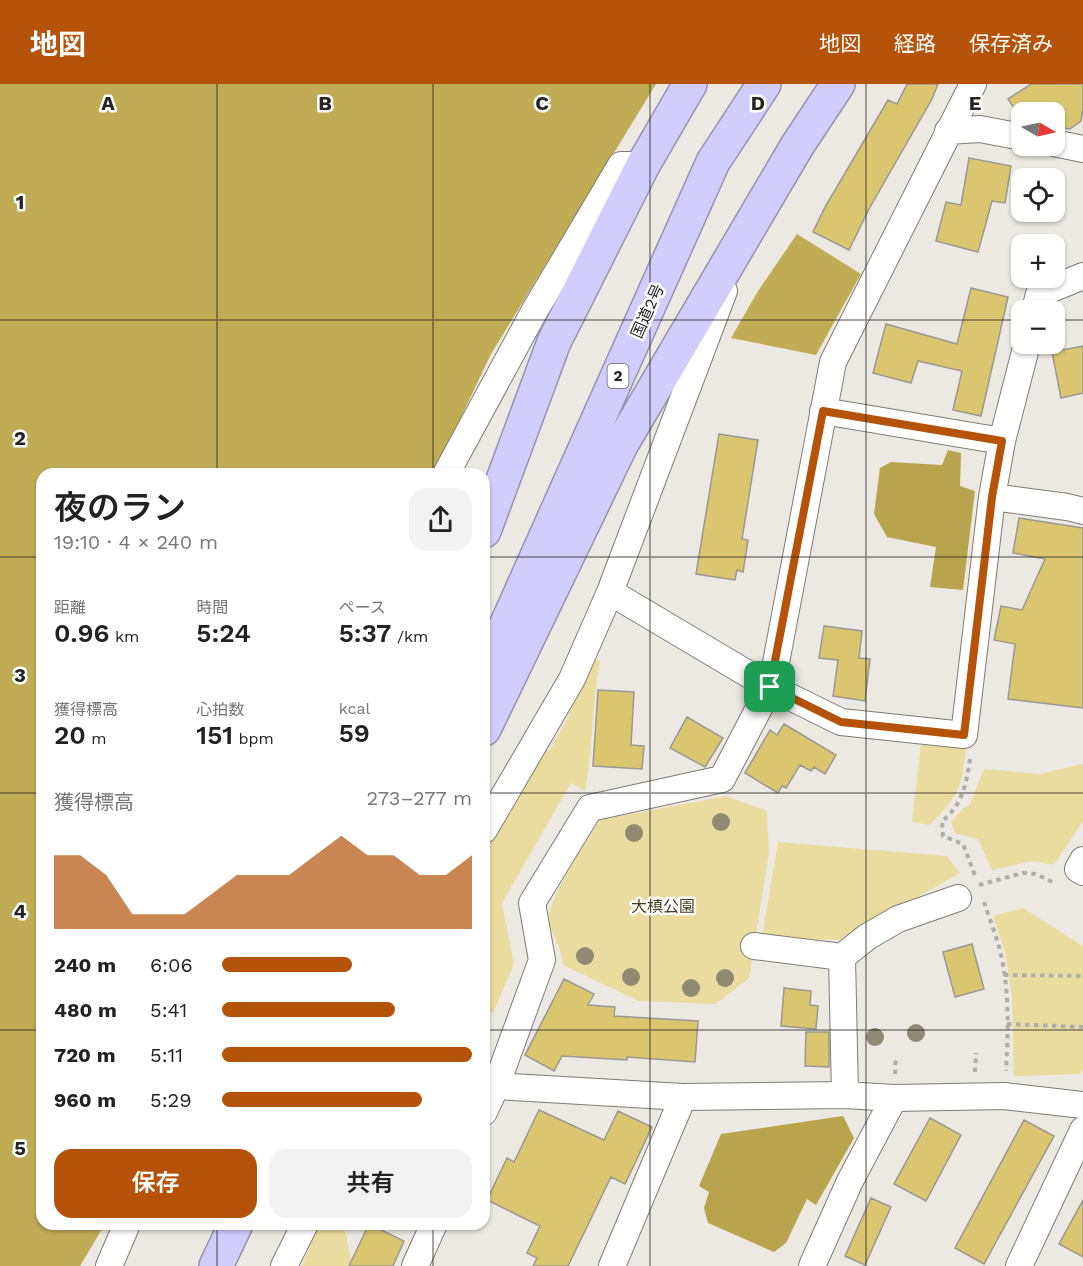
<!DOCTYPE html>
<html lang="ja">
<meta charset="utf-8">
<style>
body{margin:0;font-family:"Work Sans","Noto Sans JP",sans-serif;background:#f2f2f2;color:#222;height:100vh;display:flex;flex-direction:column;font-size:22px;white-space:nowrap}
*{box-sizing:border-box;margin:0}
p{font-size:20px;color:#767676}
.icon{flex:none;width:33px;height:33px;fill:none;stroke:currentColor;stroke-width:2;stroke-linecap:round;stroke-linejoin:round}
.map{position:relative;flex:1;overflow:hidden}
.details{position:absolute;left:36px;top:384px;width:454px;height:762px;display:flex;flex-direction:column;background:#fff;border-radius:18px;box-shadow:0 2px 4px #0004}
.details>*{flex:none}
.needle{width:39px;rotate:99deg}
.controls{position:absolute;left:1011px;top:18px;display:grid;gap:12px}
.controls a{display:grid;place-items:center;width:54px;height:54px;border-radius:12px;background:#fff;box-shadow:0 2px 4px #0004;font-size:30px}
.pin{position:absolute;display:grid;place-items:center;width:51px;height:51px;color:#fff;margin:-26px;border-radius:12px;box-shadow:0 3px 9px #0006}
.round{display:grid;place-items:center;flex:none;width:63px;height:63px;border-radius:18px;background:#f2f2f2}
.headline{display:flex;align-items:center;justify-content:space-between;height:102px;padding:0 18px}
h1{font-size:33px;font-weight:600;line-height:45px}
.stats{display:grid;grid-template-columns:repeat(3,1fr);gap:9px;height:102px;padding:6px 18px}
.stats div{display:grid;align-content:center}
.stats b{font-size:26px;font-weight:600}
.stats small{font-size:16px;font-weight:400}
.stats p{font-size:16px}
.chart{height:168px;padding:12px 18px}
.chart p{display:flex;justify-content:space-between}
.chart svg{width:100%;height:108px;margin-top:6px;fill:#b45309;opacity:.7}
.button{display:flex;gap:12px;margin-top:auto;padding:12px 18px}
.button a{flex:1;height:69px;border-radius:18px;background:#b45309;color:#fff;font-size:24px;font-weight:600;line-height:69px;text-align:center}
.button a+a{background:#f2f2f2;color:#222}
ul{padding:0 18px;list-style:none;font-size:20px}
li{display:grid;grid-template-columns:96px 72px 1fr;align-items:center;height:45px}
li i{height:15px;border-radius:8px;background:#b45309}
header{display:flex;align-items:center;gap:36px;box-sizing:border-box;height:84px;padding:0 30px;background:#b45309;color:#fff}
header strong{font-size:28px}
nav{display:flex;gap:33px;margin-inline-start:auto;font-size:21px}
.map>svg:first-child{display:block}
.green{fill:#eadc9e}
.forest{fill:#c0ac55}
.water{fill:#b8a44d}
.building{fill:#dac66f;stroke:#999891;stroke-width:1.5}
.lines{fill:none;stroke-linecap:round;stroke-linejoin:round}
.minor-casing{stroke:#7d7b75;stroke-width:28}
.highway-casing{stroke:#9592b1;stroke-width:36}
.path{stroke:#afada8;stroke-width:4;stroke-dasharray:4.5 4.5;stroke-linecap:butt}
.minor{stroke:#fff;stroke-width:26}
.highway{stroke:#d1cefe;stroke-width:33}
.tree{fill:#908a72}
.route-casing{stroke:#fff;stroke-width:12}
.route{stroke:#b45309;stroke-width:8}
.grid{fill:none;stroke:#252422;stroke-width:1.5;stroke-opacity:0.55}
.labels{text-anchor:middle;stroke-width:5;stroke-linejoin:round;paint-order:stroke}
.shield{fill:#fff;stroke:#666664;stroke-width:1.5}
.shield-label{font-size:15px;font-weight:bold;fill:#252422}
.street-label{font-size:16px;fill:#252422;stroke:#fff}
.park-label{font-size:16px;fill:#453d17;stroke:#fff}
.grid-label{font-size:20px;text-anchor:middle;font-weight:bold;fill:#252422;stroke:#fff;stroke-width:5;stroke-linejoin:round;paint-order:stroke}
</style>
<header>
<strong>地図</strong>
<nav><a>地図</a><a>経路</a><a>保存済み</a></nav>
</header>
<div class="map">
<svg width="1083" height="1182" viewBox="0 0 1083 1182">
<rect width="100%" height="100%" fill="#ebe9e2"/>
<path class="green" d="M593 574 600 577C592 620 593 664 585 707L571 699 502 819 514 880 493 929 485 928V757L533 668 550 666 568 633Z
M921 660 966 665C961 707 958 711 930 741L912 738Z
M1083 680V737L1054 781 1032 777 992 786 978 755 955 749 951 738 963 724 969 722 984 685 1039 690Z
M726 712 767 727 769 769 749 894 716 920 639 917 563 881C562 862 551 851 549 836 547 815 588 756 600 736Z
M778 758 947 772 960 789 841 856 762 853Z
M1023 824 1083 862V985L1080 990 1014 992 1012 913 1005 868 993 832Z
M319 1140H344L352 1182H302Z"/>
<path class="forest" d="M0 0H656L491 270 434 390H42V1140H105L80 1182H0Z
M797 150 861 190 816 271 731 254 758 207Z"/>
<path class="water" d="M948 366 961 369 960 402 975 407 963 506 930 503 936 463 887 453 874 430 880 384 891 378 942 381Z
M843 1032 854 1054 816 1121 807 1115 786 1159 774 1168 708 1139 704 1124 709 1108 699 1102 721 1050Z"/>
<path class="building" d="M907 0H938L932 15 869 125 849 166 813 148 825 123 888 16 897 20Z
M1031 0H1083V26L1081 37 1070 45 1054 43V28H1022V36L1008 15Z
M969 74 1011 82 1005 119 992 117 978 168 936 157 946 118 961 121Z
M971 204 1008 213 981 332 953 326 962 287 918 277 911 299 873 289 886 240 957 260Z
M1083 262V309L1061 314 1052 268Z
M719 350 758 356 742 455 748 456 743 488 737 486 735 496 696 490Z
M1019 434 1083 444V624L1008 615 1015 560 994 556 1001 522 1022 526 1045 475 1013 469Z
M824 542 862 547 859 574 870 575 865 617 833 612 838 576 819 574Z
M598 606 634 608 631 661 644 662 642 685 593 682Z
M687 633 723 654 705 683 670 664Z
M784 640 836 671 825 690 814 683 811 687 800 681 786 704 782 702 778 709 745 689 770 646 777 651Z
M972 860 984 905 955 913 943 868Z
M564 895 594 910 588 921 615 923 614 932 698 937 695 978 627 973V976L562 972 554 987 525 971Z
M784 904 811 907 810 921 818 922 816 945 781 942Z
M806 948H829V983L805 982Z
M539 1026 604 1056 618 1027 652 1043 625 1100 611 1093 568 1182H533L537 1174 527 1169 540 1142 487 1116 507 1074 514 1078Z
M930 1034 961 1051 926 1117 894 1100Z
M1024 1036 1054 1052 984 1180 955 1164Z
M871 1114 891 1123 865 1181 845 1172Z
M1083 1116V1173L1059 1160Z
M369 1140 404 1157 393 1182H349Z"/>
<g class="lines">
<g class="minor-casing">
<path id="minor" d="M948 47 980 45 1022 53
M1054 59 1083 65
M1035 226 1039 210 1083 192
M823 327 1002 357
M446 390 535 226 621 81H643
M992 413 1067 423 1083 427
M610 508 770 603 841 638 964 651 992 413 1002 357 1027 260
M484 746 572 595 610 508 724 207
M1083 776 1078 785 1083 788
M754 862 842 873 845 1011
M842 873 867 853 898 835 958 814
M496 1002 683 1013 845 1011 894 1014 1004 1012 1083 1021
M484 1028 496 1002 542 876 532 819 590 724 722 695 770 603 774 589 833 278 973 0
M109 1182 127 1140
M284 1182 305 1140
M415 1182 434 1140
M612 1182 683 1013
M812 1182 850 1097 894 1014
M1019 1182 1083 1046"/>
</g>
<g class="highway-casing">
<path id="highway" d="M484 447 554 258 643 81 690 0
M484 591 713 78 764 0
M484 645 621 361 797 62 838 0
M216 1182 236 1140"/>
</g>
<path class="path" d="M970 675C967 698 962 722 942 737L943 752 963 760 976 794
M979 801 1023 789 1035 790 1055 799
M984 818C989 834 996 850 1000 867 1010 906 1008 948 1006 987
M1004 891 1083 892
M1007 940 1083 943
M975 988 976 969
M895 990 896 973"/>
<use href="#minor" class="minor"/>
<use href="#highway" class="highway"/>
</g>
<g class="tree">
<circle cx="721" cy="738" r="9"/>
<circle cx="634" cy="749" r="9"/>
<circle cx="585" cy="872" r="9"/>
<circle cx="631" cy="893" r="9"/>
<circle cx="725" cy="894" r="9"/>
<circle cx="691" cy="904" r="9"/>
<circle cx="916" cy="949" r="9"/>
<circle cx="875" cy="953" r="9"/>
</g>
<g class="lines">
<g class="route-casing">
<path id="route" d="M823 327 1002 357 992 413 964 651 841 638 770 603Z"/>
</g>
<use href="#route" class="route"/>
</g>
<path class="grid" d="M217 0V390M433 0V390M650 0V1182M866 0V1182M0 236H1022M1054 236H1083M0 473H42M484 473H1083M0 709H42M484 709H1083M0 946H42M484 946H1083M217 1140V1182M433 1140V1182"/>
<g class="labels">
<rect class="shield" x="607.5" y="280" width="21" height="24" rx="4.5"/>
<g class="shield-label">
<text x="618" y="297">2</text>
</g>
<g class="street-label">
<text transform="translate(647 227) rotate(-66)" y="6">国道2号</text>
</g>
<g class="park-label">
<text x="663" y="828">大槙公園</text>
</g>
</g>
<g class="grid-label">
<text x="108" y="26">A</text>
<text x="325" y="26">B</text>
<text x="542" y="26">C</text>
<text x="758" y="26">D</text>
<text x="975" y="26">E</text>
<text x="20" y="125">1</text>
<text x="20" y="361">2</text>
<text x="20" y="598">3</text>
<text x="20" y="834">4</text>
<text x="20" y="1071">5</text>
</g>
</svg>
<div class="controls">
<a><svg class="needle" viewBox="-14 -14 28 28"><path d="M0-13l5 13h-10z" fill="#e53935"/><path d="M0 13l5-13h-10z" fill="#767676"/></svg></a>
<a><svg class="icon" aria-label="locate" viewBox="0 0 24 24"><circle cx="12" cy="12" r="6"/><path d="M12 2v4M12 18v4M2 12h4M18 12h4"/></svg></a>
<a>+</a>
<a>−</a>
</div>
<div class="pin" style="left:770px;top:603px;background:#1e9e55"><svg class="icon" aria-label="arrive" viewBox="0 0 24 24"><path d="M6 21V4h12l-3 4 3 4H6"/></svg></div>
<section class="details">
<div class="headline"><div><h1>夜のラン</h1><p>19:10 · 4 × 240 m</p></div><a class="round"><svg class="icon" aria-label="share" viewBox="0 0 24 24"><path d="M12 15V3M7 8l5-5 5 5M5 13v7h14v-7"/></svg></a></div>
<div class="stats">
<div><p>距離</p><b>0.96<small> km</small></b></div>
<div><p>時間</p><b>5:24</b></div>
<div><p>ペース</p><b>5:37<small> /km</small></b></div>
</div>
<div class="stats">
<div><p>獲得標高</p><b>20<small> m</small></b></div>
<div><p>心拍数</p><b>151<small> bpm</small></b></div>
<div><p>kcal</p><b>59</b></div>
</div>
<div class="chart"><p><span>獲得標高</span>273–277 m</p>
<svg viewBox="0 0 160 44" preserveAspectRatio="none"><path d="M0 44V14L10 14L20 22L30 38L40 38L50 38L60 30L70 22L80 22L90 22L100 14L110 6L120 14L130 14L140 22L150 22L160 14V44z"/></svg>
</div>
<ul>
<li><b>240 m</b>6:06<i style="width:52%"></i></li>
<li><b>480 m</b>5:41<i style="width:69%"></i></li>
<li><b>720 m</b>5:11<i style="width:100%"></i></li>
<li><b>960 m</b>5:29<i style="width:80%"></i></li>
</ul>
<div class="button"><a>保存</a><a>共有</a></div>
</section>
</div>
